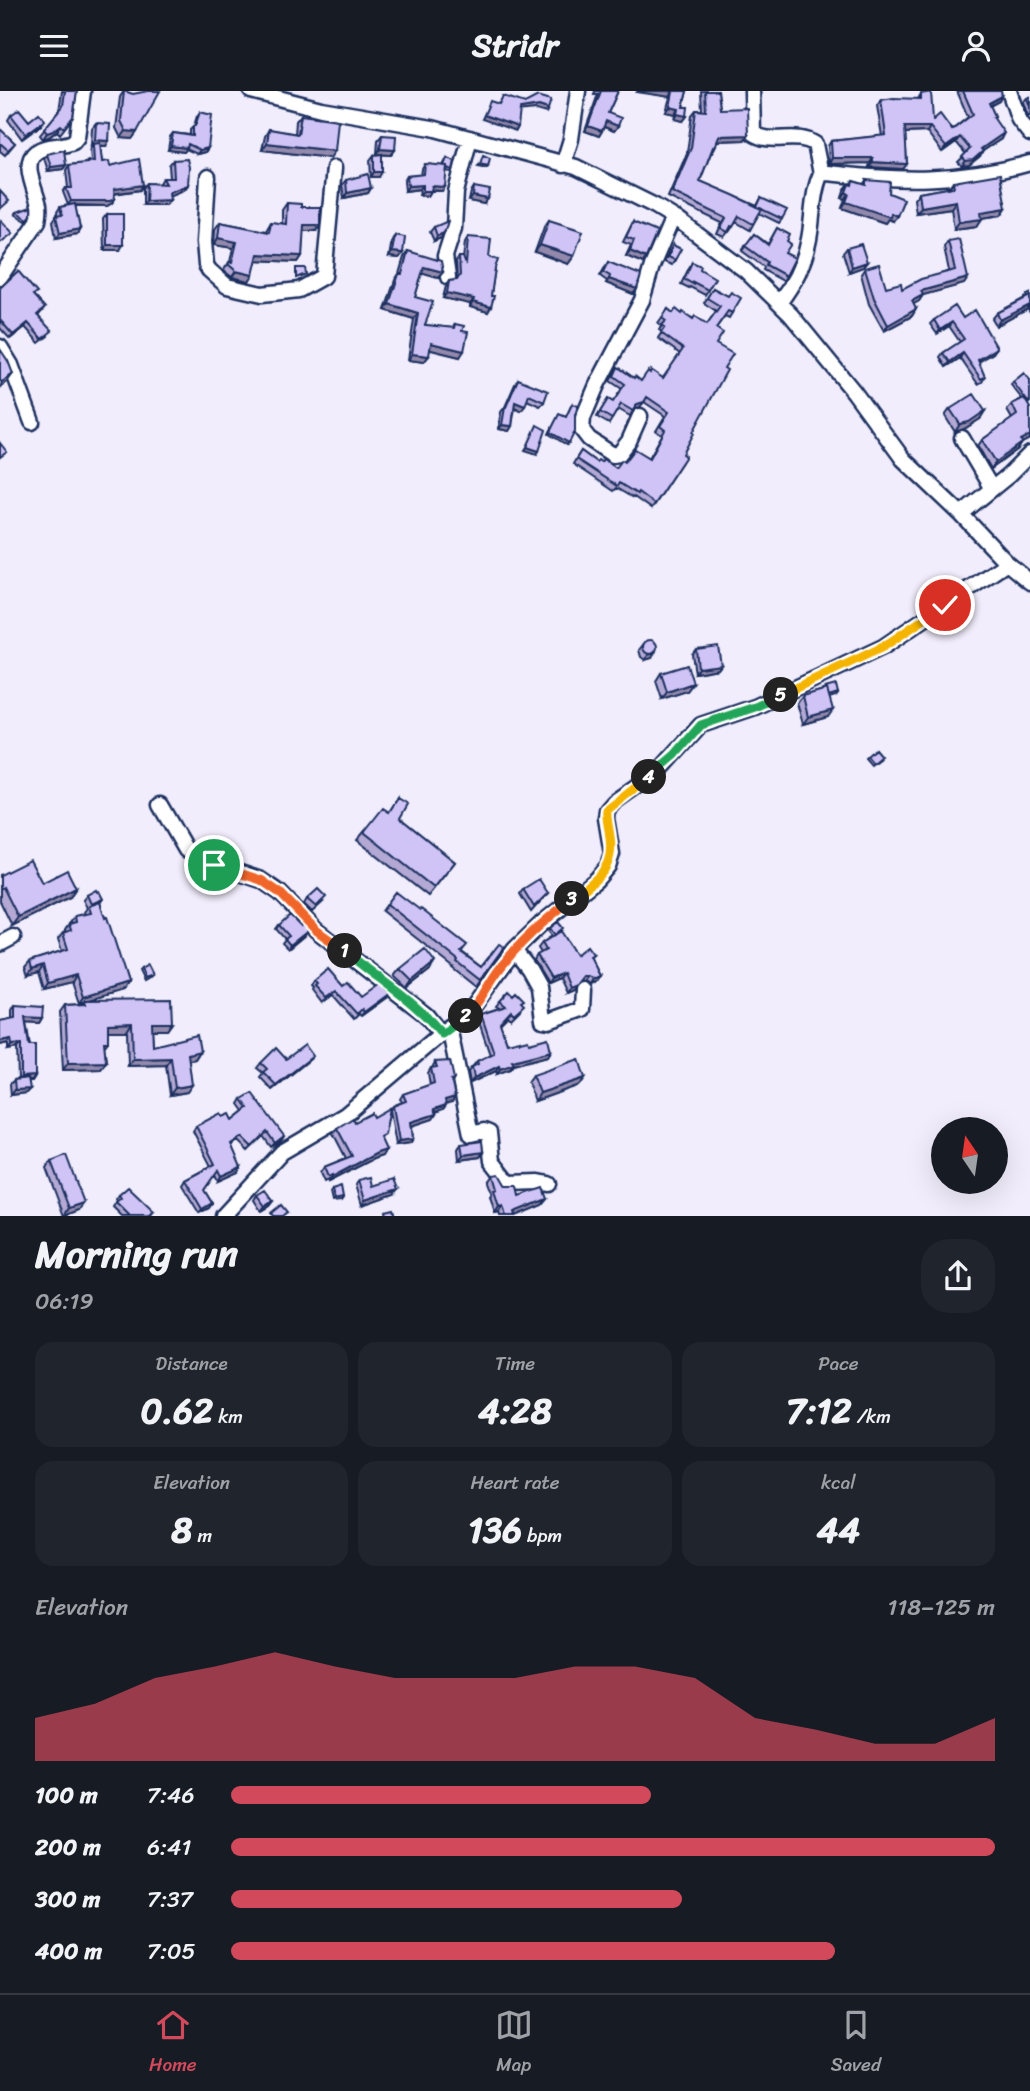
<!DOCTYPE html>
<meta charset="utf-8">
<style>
body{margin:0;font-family:Sriracha,sans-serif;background:#20242c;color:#f1f3f6;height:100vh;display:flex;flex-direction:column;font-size:26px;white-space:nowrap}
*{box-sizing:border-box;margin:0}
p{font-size:23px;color:#9ea1a6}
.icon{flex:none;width:38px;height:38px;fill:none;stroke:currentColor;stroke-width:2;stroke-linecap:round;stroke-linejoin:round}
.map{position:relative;height:1125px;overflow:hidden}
.drawer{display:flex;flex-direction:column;background:#171b24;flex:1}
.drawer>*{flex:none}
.needle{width:46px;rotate:347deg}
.controls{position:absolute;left:931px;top:1026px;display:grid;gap:14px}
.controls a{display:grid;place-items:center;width:77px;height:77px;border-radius:50%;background:#171b24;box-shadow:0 7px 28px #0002;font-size:35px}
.pin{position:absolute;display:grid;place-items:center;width:60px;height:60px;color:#fff;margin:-30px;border:4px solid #fff;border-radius:50%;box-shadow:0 2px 7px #0007}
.km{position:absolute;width:35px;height:35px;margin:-18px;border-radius:50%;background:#222;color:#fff;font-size:19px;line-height:35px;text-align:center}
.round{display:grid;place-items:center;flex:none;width:74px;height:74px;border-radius:28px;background:#20242c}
.summary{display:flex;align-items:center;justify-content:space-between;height:119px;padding:0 35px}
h1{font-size:38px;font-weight:700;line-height:52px}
.metrics{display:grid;grid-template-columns:repeat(3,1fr);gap:10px;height:119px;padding:7px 35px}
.metrics div{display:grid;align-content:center;border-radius:18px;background:#20242c;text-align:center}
.metrics b{font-size:35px;font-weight:700}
.metrics small{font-size:19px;font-weight:400}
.metrics p{font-size:19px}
.chart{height:196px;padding:14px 35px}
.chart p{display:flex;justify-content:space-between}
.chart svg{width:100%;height:126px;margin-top:7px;fill:#d1495b;opacity:.7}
ul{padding:0 35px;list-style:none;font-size:23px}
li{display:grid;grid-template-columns:112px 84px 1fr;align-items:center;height:52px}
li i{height:18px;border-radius:9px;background:#d1495b}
header{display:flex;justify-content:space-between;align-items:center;height:91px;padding:0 35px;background:#171b24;font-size:32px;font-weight:700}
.tab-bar{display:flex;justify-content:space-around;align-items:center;height:98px;border-top:2px solid #363941;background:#171b24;font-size:19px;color:#9ea1a6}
.tab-bar a{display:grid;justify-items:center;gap:4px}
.tab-bar .selected{color:#d1495b}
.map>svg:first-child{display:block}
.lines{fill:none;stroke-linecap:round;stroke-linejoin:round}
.minor-casing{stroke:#1b2f5e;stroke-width:19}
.minor{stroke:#fff;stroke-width:14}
.wall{fill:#b3a9d4;stroke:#1b2f5e;stroke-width:2}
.shaded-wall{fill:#9289ac;stroke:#1b2f5e;stroke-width:2}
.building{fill:#d0c4f6;stroke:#1b2f5e;stroke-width:2}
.split-1-casing{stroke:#fff;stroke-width:14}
.split-2-casing{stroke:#fff;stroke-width:14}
.split-3-casing{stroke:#fff;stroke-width:14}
.split-4-casing{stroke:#fff;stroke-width:14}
.split-5-casing{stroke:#fff;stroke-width:14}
.split-6-casing{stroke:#fff;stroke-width:14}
.split-1{stroke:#f0652b;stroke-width:9}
.split-2{stroke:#22a559;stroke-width:9}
.split-3{stroke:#f0652b;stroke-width:9}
.split-4{stroke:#f5b400;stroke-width:9}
.split-5{stroke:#22a559;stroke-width:9}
.split-6{stroke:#f5b400;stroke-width:9}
</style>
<header><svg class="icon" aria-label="menu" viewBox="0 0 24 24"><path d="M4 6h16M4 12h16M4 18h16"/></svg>Stridr<svg class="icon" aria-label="person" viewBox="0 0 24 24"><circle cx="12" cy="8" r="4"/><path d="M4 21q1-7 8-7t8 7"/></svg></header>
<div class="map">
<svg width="1030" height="1125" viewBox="0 0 1030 1125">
<rect width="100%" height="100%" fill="#f1edfc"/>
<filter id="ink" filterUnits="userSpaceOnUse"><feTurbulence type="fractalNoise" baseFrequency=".0143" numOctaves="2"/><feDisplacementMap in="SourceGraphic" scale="14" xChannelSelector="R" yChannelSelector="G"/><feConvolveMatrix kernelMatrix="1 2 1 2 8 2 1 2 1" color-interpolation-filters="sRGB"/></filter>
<g filter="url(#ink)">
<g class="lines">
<g class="minor-casing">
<path id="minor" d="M251 0 321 18 432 37 576 76 655 115 678 129 746 180 791 224 854 301 903 368 961 423 1007 472 1030 491
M752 0 753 42C771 55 796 40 815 53L821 83
M1009 0 1019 29 1030 43
M563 74 571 48 578 0
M208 86 204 151 206 174 209 179 227 195 262 203 281 201 299 199 324 185 334 77
M0 186 38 130C39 124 40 120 39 114 36 100 21 72 36 61 45 54 62 56 73 51L77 46 83 0
M448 186 445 165 454 137 456 101 470 47
M779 212C793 194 805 171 809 148 813 129 812 100 821 83L827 82C899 90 959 92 1030 72
M0 256 11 274 32 331
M640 325 629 350 619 363 613 364 589 348 582 339 583 327 597 294 642 209 652 175 673 126
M962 347 992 398
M961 423 1009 384 1030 363
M160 714 186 759 198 768 261 789 280 802 316 839 426 924 441 943
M0 853 13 846
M514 859 529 878 539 896 543 929 549 930 582 918 583 899
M449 936 471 1043 484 1040 489 1042 492 1070 509 1092 539 1091 549 1093
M223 1125 282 1061 345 1024 449 936 468 923 515 858 541 833 596 789 608 775 612 763 606 727 607 719 614 711 661 678 701 634 755 616 883 556 1007 472"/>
</g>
<use href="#minor" class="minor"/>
</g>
<path class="wall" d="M62 0H77L73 26 60 43 57 40 49 46 43 48 40 44 59 20Z
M124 0H127L137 41 132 48 121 47 116 37 120 6Z
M595 0H618L608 22 618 35 614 40 604 36 599 45 585 40 598 3H594Z
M637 0H687L683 16 687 25 683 30 675 28 676 23 666 21 670 6Z
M702 0H718L720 18 744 49 717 50 715 57 712 62H711L700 90 757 115 761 107 782 128 779 132 759 122 750 139 736 131 729 141H728L724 146 717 143 722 132 668 106 687 62 692 24 696 19H702L701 1Z
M957 0H1001L999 10 990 15 995 25 994 27 1001 48 983 60 980 65 969 74 962 75 958 71 966 63 956 51 942 61 927 41 905 42 907 73 903 78 869 76 870 72 829 73 828 55 831 50 882 45 877 15 881 9 918 8 921 3 933 29 952 39 968 26Z
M1030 6V24L1028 25 1023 11 1027 7Z
M200 21 208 57 205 61 197 63 186 58 184 61 168 59 170 46 173 42 190 44V39L194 35 197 25Z
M11 24 41 34 22 48 8 29Z
M301 24 330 67 262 59 265 45 269 38 295 43 296 30Z
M96 32 106 55H100L102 71 143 94 140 99 114 103 112 112 107 115H75L80 138 77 143 56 147 53 130 57 124V121L60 116 68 114 63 101 66 97H68L66 79 69 74 86 72 87 70 91 71 90 58 92 54H91L92 37Z
M0 38 15 52 5 64 0 60Z
M382 44 395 59 391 64 377 63 378 49Z
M47 63 66 74 63 78 48 80 44 67Z
M374 64 379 86H371L370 69Z
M447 67 453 79 451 81 446 80 442 100H431L428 105 419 104 420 98 405 100 404 90 407 85 421 84 422 78 425 73 443 75Z
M173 69 188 94 184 99 169 105 166 114H143V97L147 92 160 93V92L163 87H170L169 74Z
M346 89 371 97 368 102 344 107 342 94Z
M866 89 889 102 893 130 888 128 885 132 842 117 845 108 842 107 844 99 849 93 850 94 853 90 864 93Z
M953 91 1006 117 1001 124 982 127 977 135 954 138 951 117 916 122 914 108 919 102 949 97Z
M474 96 484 113 469 110 471 101Z
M287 112 301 116 316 140H303L302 165 298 171 257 169 249 190 232 186 224 180 225 177 230 171 233 157 214 154 215 138 220 131 266 140 267 138 271 131 282 133V119Z
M17 121 31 124 26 130 15 123Z
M107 123 120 159H104L103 128Z
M549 129 574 165 568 173 535 161 544 136Z
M633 131 643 172 626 165 631 154 623 151Z
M434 136 441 147 434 150 430 141Z
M777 137 787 150 785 162 786 185 783 190 763 179 764 176 742 160 754 143 768 153Z
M395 144 403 162 399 167 389 166 392 149Z
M468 146 489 166 495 177 488 221 470 216V213L443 207 446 195 449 190 457 189 456 171 459 166 463 168 465 151Z
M948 150 968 187 964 193 923 204 919 210 913 213 916 218 912 225 884 240 869 213 861 183 865 177 886 196 902 198 949 180 944 156Z
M673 154 675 169 672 174 664 171Z
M847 157 867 171 863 176 849 181 843 162Z
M408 160 443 181 438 187 422 182 415 206 425 234 453 237 455 233 462 240 460 266 430 258 424 271 408 269 414 228 385 219 395 189 399 183 404 166Z
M608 171 633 203 606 192 607 190 600 185Z
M692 171 708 199 705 204 690 196 689 197 681 193Z
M0 197 34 205 45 217 38 225 48 245 39 252 25 236 10 248 0 237Z
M713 197 732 222 729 227 725 225 716 237V253L724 277 693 341 683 363 682 371 651 418 634 406 633 407 616 397 613 400 573 373 581 360 596 371H601L616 377 625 371 649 367 662 344 656 340 665 325 644 311 640 316 634 318 630 325 618 318 609 333 597 326 608 308 613 311 622 298 610 290 618 276 634 287 641 290 663 287 680 263 658 247 662 241 659 239 662 235 658 232 668 218 673 222 682 223 707 233 716 220 704 212Z
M1030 203V222L1028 218 996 235 992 228 997 222 1025 207Z
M963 227 993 262 978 271 985 286 982 291 978 293 960 267 946 276 940 266 943 262 960 251 949 235 937 243 930 233 934 229Z
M518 288 544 311 540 315 527 309 521 320 515 317 512 335 509 340 499 338 501 321 505 316 515 293Z
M1030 289V311L1028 313 1022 352 1018 358 991 378 978 355 982 349 1012 328 1007 319 1012 313 1022 308 1011 294 1013 291Z
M572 313 575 324V340L567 354 549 343 558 326H566Z
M950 318 980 328 964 338 955 341 945 325Z
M643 554 652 567 645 569 641 566 639 559Z
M696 558 721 574 718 578 695 582 692 563Z
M661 582 693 592 687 600 662 608 656 590Z
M825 597 838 602 836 605 829 607 828 626 803 633 797 612 803 605 824 599Z
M867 665 879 668 871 674 865 667Z
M398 707 400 727 455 771 428 805 357 749 364 741 389 721Z
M0 784 42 792 70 806 12 835 0 810Z
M523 798 548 802 531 821 520 803Z
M396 801 462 861 481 876 504 856 476 896 452 877 453 876 382 820Z
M87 804 103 808 100 812 128 892 123 899 89 909 172 932 167 939H152L153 955 200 960 195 968 189 969 187 1001 170 1004 166 974 128 975 127 940H108V951L104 956 106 971 101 978 63 979 60 921 65 914 83 913 84 911 79 912 72 891 44 898 39 881 28 884 25 876 30 870 62 860 58 848 63 842 65 841V839L75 825 85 823 84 821 87 817 83 809Z
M307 808 323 811 312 821 304 813Z
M279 834 306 843 288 858 282 852 285 848 276 838Z
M550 837 562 840 559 842 576 864 593 863 590 866 600 885 597 890 590 893 584 890H579L573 899 566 902 559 887 548 892 534 869 537 864 541 862 538 857 542 852 552 845 548 840Z
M141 878 153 884 151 886 144 890 139 880Z
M400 878 430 879 407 897 394 885Z
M314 890 343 895 361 906 390 902 387 906 361 925 359 923 354 928 333 904 322 912 312 899 313 897 311 895Z
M500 910 521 911 520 919 511 928 508 925 500 933 507 952 520 951 529 952 551 960 548 965 513 974 510 978 497 983 496 980 470 992 468 981 472 976 473 975 477 970 490 964 478 928 481 923 499 917 496 915Z
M15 914 42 927 39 932 26 931 35 985 32 990H29L26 1002 11 1004 10 993 14 989 18 988 17 957 8 959V952L0 954V930L12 928V919Z
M286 968 309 969 272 999 260 986 263 982 257 977 261 972Z
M435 971 454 988 452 992V1011L446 1012V1014L443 1018 435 1021 436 1023 433 1028 412 1035 413 1048 410 1052 396 1054 390 1019 393 1015 402 1011 400 1008 403 1003 430 994 428 982 431 977H432Z
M533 984 585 987 580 994 535 1010 528 991Z
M242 1008 284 1045 281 1050 271 1056 263 1045 248 1060 238 1050 231 1055 238 1081 218 1090 215 1083 204 1099 212 1112 209 1117 199 1122 182 1094 185 1089 211 1075 193 1040 196 1035 223 1026 233 1029 244 1020 239 1013Z
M355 1031 381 1048 382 1065 373 1068 328 1091V1089L324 1091 320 1082 324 1076 346 1067 333 1042 337 1037Z
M461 1053 483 1061 480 1066 459 1069 458 1058Z
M51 1070 79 1119 64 1125 46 1077Z
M493 1084 519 1105 547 1108 542 1114 515 1125H500L499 1121 495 1122 490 1105 492 1102 488 1091Z
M359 1089 373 1095 394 1103 362 1114 356 1094Z
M332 1099 343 1107 341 1110 332 1111 330 1102Z
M119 1104 154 1121 151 1125H122L113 1116 117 1110 116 1108Z
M257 1104 273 1110 269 1115 261 1120 254 1109Z"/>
<path class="shaded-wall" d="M638 0H670L673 1 670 6 637 1Z
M1002 5 999 10 985 17 989 12Z
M539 15 548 18 546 22 536 19 517 21 520 18Z
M670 16 679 18 676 23 666 21Z
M678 23 687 25 683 30 675 28Z
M484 24 518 36 516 40 482 28Z
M45 29 41 34 22 48 26 43Z
M606 30 618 35 614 40 602 35Z
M61 34 57 40 49 46 43 48 47 42Z
M588 35 602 40 599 45 585 40Z
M905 36H930L927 41 901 42Z
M126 40 137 41 132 48 121 47Z
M1004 42 1001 48 978 63 981 58Z
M748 44 744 49 715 50 719 45Z
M960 46 956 51 942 61 946 56Z
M95 49 109 50 106 55 91 54Z
M267 52 335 60 330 67 262 59Z
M171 55 187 57 184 61 168 59Z
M208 57 205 61 197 63 200 59Z
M380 58 395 59 391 64 377 63Z
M983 60 980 65 969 74 962 75 966 70Z
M832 67H873L870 72 829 73Z
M873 71 907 73 903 78 869 76Z
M480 73 488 75 486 77 478 75Z
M66 74 63 78 48 80 51 76Z
M374 81H382L379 86H371Z
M143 94 140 99 110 103 114 98Z
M188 94 184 99 166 106 169 101Z
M423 94 420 98 405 100 408 95Z
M432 95 445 96 442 100 428 99Z
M371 97 368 102 344 107 347 102Z
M423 100H431L428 105 419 104Z
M846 101 849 103 845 108 842 107Z
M473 105 488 108 484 113 469 110Z
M115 108 112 112 107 115 68 114 71 110Z
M170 109 166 114H143L146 110Z
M956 110 951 117 916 122 921 116Z
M846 111 891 122 897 125 893 130 888 128 885 132 842 117Z
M1006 117 1001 124 976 128 981 121Z
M982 128 977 135 954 138 959 131Z
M304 134H320L316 140H299Z
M80 138 77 143 56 147 60 142Z
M444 142 441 147 434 150 437 145Z
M218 147 237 151 233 157 214 154Z
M107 154H123L120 159H104Z
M540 154 574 165 568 173 535 161Z
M630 160 646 167 643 172 626 165Z
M392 161 403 162 399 167 389 166Z
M258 163 302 165 298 171 254 169Z
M867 171 863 176 849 181 852 176Z
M424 176 443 181 438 187 420 182Z
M236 180 253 184 249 190 232 186Z
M968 187 964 193 923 204 919 210 907 217 921 200Z
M609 188 637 198 633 203 606 192Z
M447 202 474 208 470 213 443 207Z
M473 211 491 216 488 221 470 216Z
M389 213 418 222 414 228 385 219Z
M1030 214 1028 218 996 235 1000 229Z
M916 218 912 225 884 240 888 234Z
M952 231 949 235 937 243 940 239Z
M28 232 25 236 10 248 13 244Z
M431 252 464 260 460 266 427 258Z
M997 257 993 262 974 274 978 269Z
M963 262 960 267 946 276 950 271Z
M412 263 429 265 424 271 408 269Z
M13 283 7 291 0 297 2 291Z
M515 311 525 315 521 320 512 316Z
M644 311 640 316 634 318 637 313Z
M985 320 980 328 964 338 955 341 960 333Z
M502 334 512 335 509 340 499 338Z
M1030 344V348L1022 352 1018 358 991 378 996 371 1021 349Z
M527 356 539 360 537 363 525 359Z
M655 562 652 567 645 569 648 564Z
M721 574 718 578 695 582 698 577Z
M693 592 687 600 662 608 667 601Z
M833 619 828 626 803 633 808 626Z
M76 797 70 806 12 835 18 826Z
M309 839 306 843 288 858 290 854Z
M435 871 430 879 407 897 412 890Z
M43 874 39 881 28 884 32 878Z
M563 882 559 887 548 892 551 887Z
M76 884 72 891 44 898 48 892Z
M583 885H588L584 890H579Z
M600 885 597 890 590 893 593 888Z
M128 892 123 899 79 912 83 906Z
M576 894 573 899 566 902 569 897Z
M390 902 387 906 361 925 364 921Z
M25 926 42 927 39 932 21 931Z
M132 932 127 940H103L108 933Z
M152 932H172L167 939H147Z
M11 948 8 952 0 954V950Z
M21 953 17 957 8 959 12 954Z
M200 960 195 968 183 970 188 963Z
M551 960 548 965 513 974 510 978 497 983 500 978 512 970Z
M313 965 309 969 272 999 276 994Z
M171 967 166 974 128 975 133 968Z
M106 971 101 978 63 979 68 972Z
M499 975 496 980 470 992 474 987Z
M35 985 32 990H18L21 986Z
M585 987 580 994 535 1010 540 1002Z
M192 994 187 1001 170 1004 175 997Z
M30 998 26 1002 11 1004 15 999Z
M455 1006 452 1011 441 1013 445 1009Z
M446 1014 443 1018 431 1023 434 1018Z
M436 1023 433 1028 408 1036 411 1031Z
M284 1045 281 1050 271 1056 275 1052Z
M413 1048 410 1052 396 1054 399 1050Z
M386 1059 382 1065 373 1068 328 1091 332 1086 377 1062Z
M483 1061 480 1066 459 1069 463 1064Z
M241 1076 238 1081 218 1090 221 1085Z
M398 1098 394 1103 362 1114 365 1109Z
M547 1108 542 1114 515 1125 514 1121Z
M273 1110 269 1115 261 1120 265 1115Z
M84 1112 79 1119 64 1125 69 1117Z
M212 1112 209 1117 199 1122 202 1118Z
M503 1115 499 1121 495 1122 499 1116Z"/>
<path class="building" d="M65 0H77L73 26 64 37 61 34 53 40 47 42 44 38 63 15Z
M124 0 133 3 148 0H160L137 41 126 40 121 30Z
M601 0H618L608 22 621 27 618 35 606 30 602 40 588 35Z
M670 0H687L683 16H688L687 25 678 23 679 18 670 16 673 1Z
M705 0H718L720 18 747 17 748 44 719 45 715 57 713 56 700 90 733 104 762 118 753 133 739 125 733 136 731 135 728 141 721 137 726 127 672 101 691 57 696 19 706 20Z
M963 0H1001L1002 5 989 12 995 25 993 26 1004 42 981 58 983 60 973 69 966 70 962 66 970 58 960 46 946 56 930 36H905L907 73 873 71V67H832L831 50 886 44 881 9 893 7 921 8V3L931 1 933 29 940 23 952 39 973 23Z
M503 5 525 12 538 5 551 9 548 18 539 15 520 18 518 36 484 24 490 10 499 13Z
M1030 6V16L1027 7Z
M19 18 29 30 39 22 45 29 26 43 11 24Z
M200 21 212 24 208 57 200 59 188 53 187 57 171 55 173 42 193 45V35H195Z
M301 24 338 29 335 60 267 52 269 38 298 43Z
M96 32 110 33 109 50 95 49Z
M0 38 15 52 8 59 0 52Z
M382 44 396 45 395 59 380 58Z
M100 52 102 71 109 70 110 75 139 68 143 94 114 98 115 108 110 110H71L66 97H72L69 74 88 72 87 70 94 71 93 53Z
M64 59 66 74 51 76 47 63Z
M382 63V81H374V64Z
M483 64 490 67 488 75 480 73Z
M447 67 455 70 453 79 447 77V75H444Z
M187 68 189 76 188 94 169 101 170 109 146 110 147 92 166 93 163 87H174L173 69Z
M425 73 447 75 445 96 432 95 431 100H423V94L408 95 407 85 424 83Z
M368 83 371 97 347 102 346 89Z
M1000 83 1006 117 981 121 982 128 959 131 956 110 921 116 919 102 954 96 953 91Z
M866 89 890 91 889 102 904 108 897 125 891 122 890 126 846 111 849 103 846 101 849 93 852 94 853 90 866 94Z
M474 96 490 99 488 108 473 105Z
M0 100 9 110 0 118Z
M761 107 787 119 782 128 757 116Z
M287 112 301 113V116H320V134H304L302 165 258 163 253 184 236 180 228 173 229 171 232 172 237 151 218 147 220 131 269 141 271 131 286 133Z
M75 113 80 138 60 142 56 125 62 124 60 116Z
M31 116V124L28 128 17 121Z
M107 123H123V154H107Z
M1 129 13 142 0 152V131Z
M549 129 583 140 574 165 540 154Z
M448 130 444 142 437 145 434 136Z
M633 131 657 141 646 167 630 160 634 149 626 146Z
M777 137 790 144 787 150 791 153 785 162 795 167 786 185 766 174 767 171 745 155 754 143 768 154Z
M395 144 405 146 403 162 392 161Z
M468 146 491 148 489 166 498 169 495 177 491 205H494L491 216 473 211 474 208 447 202 449 190 457 189 460 184 459 166H463L466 174Z
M959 148 968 187 921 200 923 204 912 210 916 218 888 234 874 207 865 177 879 173 886 196 901 192 902 198 921 188 955 179 948 150Z
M861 153 867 171 852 176 847 157Z
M673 154 681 158 675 169 668 166Z
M408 160 441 170 443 181 424 176 415 206 433 211 425 234 454 237 455 233 464 235 462 240 468 241 464 260 431 252 429 265 412 263 418 222 389 213 399 183H402Z
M608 171 641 184 637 198 609 188 610 185 603 181Z
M692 171 701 175 700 178 715 187 708 199 693 191V193L684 188Z
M296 177H305L306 183 296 187Z
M18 180 37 202 33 204 45 217 37 224 52 240 42 248 28 232 13 244 0 229V197Z
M713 197 728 205 731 201 741 207 732 222 728 220 716 237 723 242 716 253 733 263 724 277 727 279 693 341 694 342 683 363 686 365 654 413 638 401 637 403 619 392 617 395 576 368 581 360 596 371 598 369 601 371 603 368 616 377 622 369 625 371 635 358 650 367 665 339 660 335 669 321 647 306 644 311 637 313 633 320 621 313 612 328 600 321 608 308 613 311 625 293 614 285 618 276 634 287 635 285 641 290 648 280 650 282 651 279 663 287 683 258 661 242 665 236 662 234 666 230 662 227 668 218 673 222 676 218 682 223 683 221 693 228 695 225 707 233 720 215 707 207Z
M1030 203V214L1000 229 997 222 1028 206 1027 204Z
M955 215 963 227 975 219 997 257 978 269 985 286 981 288 963 262 950 271 943 262 964 248 952 231 940 239 934 229Z
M0 258 8 270 13 283 2 291 0 290Z
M1024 282 1030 289V310L1028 311 1013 291Z
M518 288 548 300 544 311 529 304 525 315 515 311 512 335 502 334 505 316H506Z
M974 303 985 320 969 331 960 333 950 318Z
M1024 307 1030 317V344L1021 349 1022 352 996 371 982 349 1017 324 1012 313Z
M572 313 578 315 575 324V340L569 352 550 341 559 323 566 326Z
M537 334 546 339 539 360 527 356Z
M0 352 7 361 0 366Z
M643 556a7 7 0 1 1 14 0a7 7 0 1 1-14 0Z
M718 555 721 574 698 577 696 558Z
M687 574 693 592 667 601 661 582Z
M836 594 838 602 829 605 827 598H826L825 597Z
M827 598 833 619 808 626 803 605Z
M875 658 881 665 873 672 867 665Z
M398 707 408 713 400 727 455 771 434 797 364 741 383 717 389 721Z
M30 769 42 792 67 779 76 797 18 826 3 796 0 798V784Z
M539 788 548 802 534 816 523 798Z
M318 798 326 806 316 816 307 808Z
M96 799 97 801 99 800 103 808 91 813 87 804Z
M396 801 420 819 421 818 467 854 461 861 481 876 499 853 504 856 480 889 457 871 458 869 387 813Z
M100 811 105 827 107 826 128 892 83 906 76 884 48 892 43 874 32 878 30 870 68 858 63 842 71 839 69 833 76 831 75 825 91 822 89 815Z
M290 824 301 835 303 833 309 839 290 854 285 848 289 845 279 834Z
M558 831 563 837 555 844 550 837Z
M561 840 576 864 587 855 593 863 590 865 600 885 593 888 588 885H583L576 894 569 897 563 882 551 887 537 864 546 859 542 852Z
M425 858 435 871 412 890 400 878Z
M148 874 153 884 145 887 141 878Z
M328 878 343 895 348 891 361 906 379 893 390 902 364 921 362 918 357 923 336 900 326 907 315 895 317 893 314 890Z
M509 900 513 904 516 901 524 909 521 911 524 914 514 923 511 920 500 932 507 952 520 949V951L528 949 529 952 548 947 551 960 512 970 514 973 500 978 499 975 474 987 472 976 478 973 477 970 494 962 481 923 506 915 500 910Z
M171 908 172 932H152L153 955 197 944 200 960 188 963 192 994 175 997 171 967 133 968 132 932 108 933V951H104L106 971 68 972 65 914 86 913 85 909Z
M15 914 43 916 42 927 25 926 29 954H35V985L21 986V953L12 954 11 948 0 950V930L15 927Z
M305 954 313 965 276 994 263 981 267 978 261 972 276 957 286 968Z
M579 968 585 987 540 1002 533 984Z
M450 970 454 988 451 989 455 1006 445 1009 446 1014 434 1018 436 1023 411 1031 413 1048 399 1050 393 1015 406 1010 403 1003 434 992 431 977 437 976 435 971Z
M28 987 30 998 15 999 14 989Z
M252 1002 284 1045 275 1052 267 1041 252 1056 242 1046 231 1053 241 1076 221 1085 218 1079 204 1099 212 1112 202 1118 185 1089 215 1073 196 1035 221 1022 223 1026 230 1023 233 1029 248 1017 242 1008Z
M390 1017 385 1043 380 1046 386 1059 377 1062 332 1086V1084L328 1086 324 1076 352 1065 337 1037 353 1027 355 1031 372 1022 374 1026Z
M482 1050 483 1061 463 1064 461 1053Z
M66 1064 84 1112 69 1117 51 1070Z
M499 1083 506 1095H517L519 1105 543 1097 547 1108 514 1121 515 1125H506L503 1115 499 1116 494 1099 497 1098 493 1084Z
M371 1086 373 1095 394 1088 398 1098 365 1109 359 1089Z
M128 1096 154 1121 150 1125H130L116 1111 121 1107 119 1104Z
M341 1096 343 1107 334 1109 332 1099Z
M265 1099 273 1110 265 1115 257 1104Z
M281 1114 287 1121 282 1125H273L271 1122Z
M393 1118 395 1125H386L385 1120Z"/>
</g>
<g class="lines" filter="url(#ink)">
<g class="split-1-casing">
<path id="split-1" d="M214 774 261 789 280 802 316 839 345 860"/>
</g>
<g class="split-2-casing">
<path id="split-2" d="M345 860C377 888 415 909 442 943L466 925"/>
</g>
<g class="split-3-casing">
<path id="split-3" d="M466 925C480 912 487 895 498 880 519 851 544 830 572 808"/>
</g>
<g class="split-4-casing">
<path id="split-4" d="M572 808C595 789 615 779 610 746 609 736 606 728 607 719L649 686"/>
</g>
<g class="split-5-casing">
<path id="split-5" d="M649 686 675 664 701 634 755 616 781 604"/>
</g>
<g class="split-6-casing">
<path id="split-6" d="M781 604 883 556 945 514"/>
</g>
<use href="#split-1" class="split-1"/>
<use href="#split-2" class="split-2"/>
<use href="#split-3" class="split-3"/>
<use href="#split-4" class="split-4"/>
<use href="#split-5" class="split-5"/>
<use href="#split-6" class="split-6"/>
</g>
</svg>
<div class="controls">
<a><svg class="needle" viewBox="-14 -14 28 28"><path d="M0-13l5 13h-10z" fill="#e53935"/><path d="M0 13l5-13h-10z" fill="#9ea1a6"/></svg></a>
</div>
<div class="pin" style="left:214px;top:774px;background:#1e9e55"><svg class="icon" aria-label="arrive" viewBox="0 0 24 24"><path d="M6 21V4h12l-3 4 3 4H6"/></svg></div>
<div class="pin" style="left:945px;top:514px;background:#d93025"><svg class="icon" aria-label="check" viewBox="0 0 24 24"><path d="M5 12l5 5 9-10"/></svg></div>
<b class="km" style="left:345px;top:860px">1</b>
<b class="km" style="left:466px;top:925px">2</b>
<b class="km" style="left:572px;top:808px">3</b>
<b class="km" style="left:649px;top:686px">4</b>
<b class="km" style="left:781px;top:604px">5</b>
</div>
<section class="drawer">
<div class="summary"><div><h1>Morning run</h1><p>06:19</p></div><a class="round"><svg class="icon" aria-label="share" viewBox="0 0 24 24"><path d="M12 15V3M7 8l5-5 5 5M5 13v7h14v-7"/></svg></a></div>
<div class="metrics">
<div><p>Distance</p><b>0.62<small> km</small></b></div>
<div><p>Time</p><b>4:28</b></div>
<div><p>Pace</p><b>7:12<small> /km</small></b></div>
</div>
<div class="metrics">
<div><p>Elevation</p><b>8<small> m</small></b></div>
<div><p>Heart rate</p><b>136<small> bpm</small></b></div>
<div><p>kcal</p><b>44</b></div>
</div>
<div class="chart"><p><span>Elevation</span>118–125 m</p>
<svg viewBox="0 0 160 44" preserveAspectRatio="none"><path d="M0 44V29L10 24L20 15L30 11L40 6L50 11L60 15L70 15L80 15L90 11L100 11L110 15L120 29L130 33L140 38L150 38L160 29V44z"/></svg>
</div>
<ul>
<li><b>100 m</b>7:46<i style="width:55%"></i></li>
<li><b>200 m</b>6:41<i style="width:100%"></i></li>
<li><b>300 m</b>7:37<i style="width:59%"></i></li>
<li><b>400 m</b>7:05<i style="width:79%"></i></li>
</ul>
</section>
<nav class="tab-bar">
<a class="selected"><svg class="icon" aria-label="home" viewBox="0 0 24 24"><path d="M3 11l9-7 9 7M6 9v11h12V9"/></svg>Home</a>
<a><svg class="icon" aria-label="map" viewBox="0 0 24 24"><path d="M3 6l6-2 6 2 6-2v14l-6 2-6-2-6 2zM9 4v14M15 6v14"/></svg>Map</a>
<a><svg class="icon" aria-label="saved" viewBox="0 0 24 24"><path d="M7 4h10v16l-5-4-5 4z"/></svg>Saved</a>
</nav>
